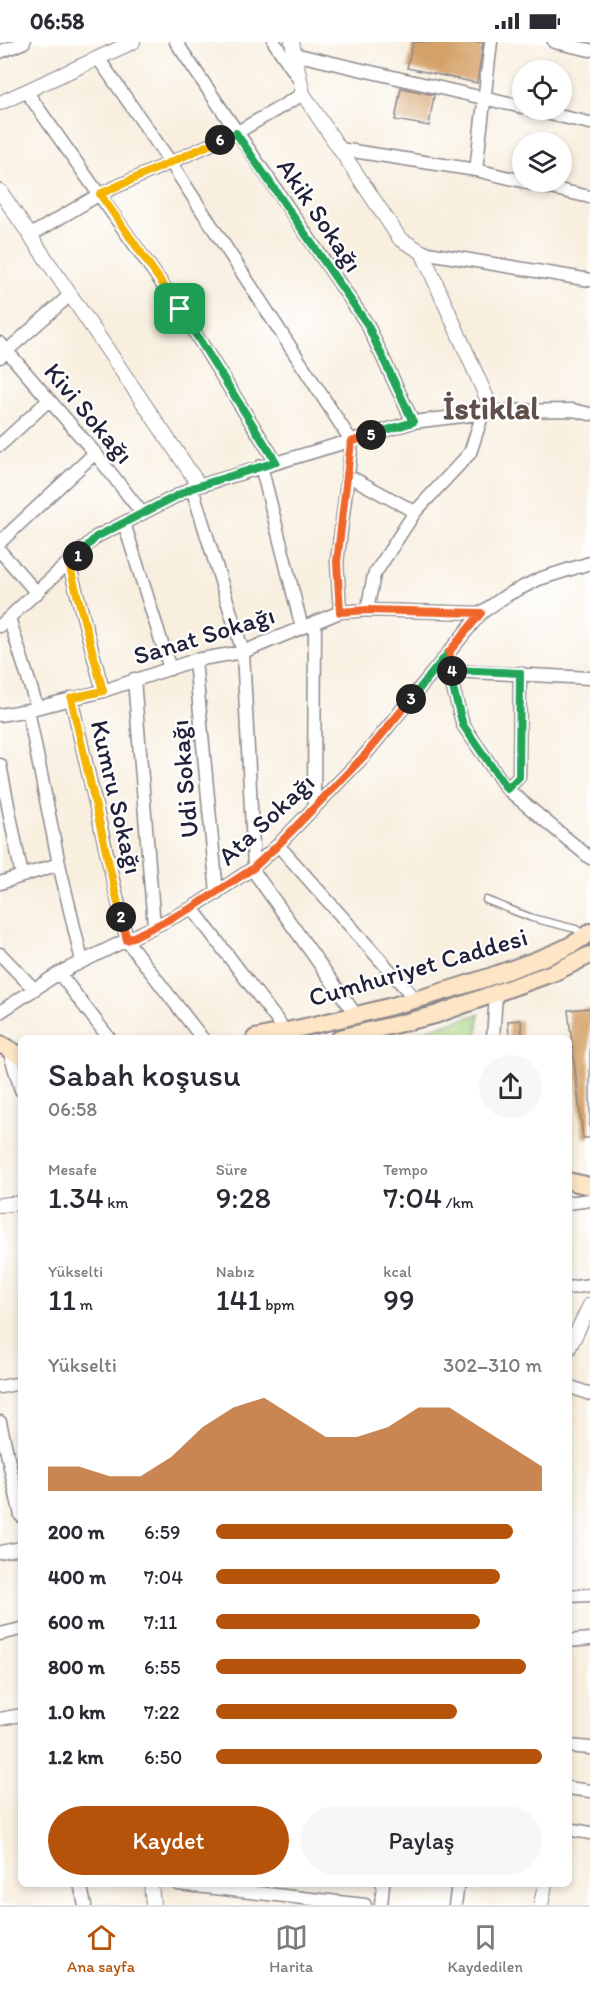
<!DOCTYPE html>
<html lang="tr">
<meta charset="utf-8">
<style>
body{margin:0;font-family:Itim,sans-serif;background:#f7f7f7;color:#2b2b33;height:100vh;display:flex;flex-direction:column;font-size:22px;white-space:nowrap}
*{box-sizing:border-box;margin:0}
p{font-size:20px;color:#7c7c81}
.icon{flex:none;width:33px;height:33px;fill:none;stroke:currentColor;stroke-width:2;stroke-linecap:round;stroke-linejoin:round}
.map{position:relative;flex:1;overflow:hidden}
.side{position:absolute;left:18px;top:993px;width:554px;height:852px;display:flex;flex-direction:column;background:#fff;border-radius:9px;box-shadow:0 3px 9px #0003}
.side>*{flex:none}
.buttons{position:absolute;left:512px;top:18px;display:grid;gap:12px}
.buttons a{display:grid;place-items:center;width:60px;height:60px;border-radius:50%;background:#fff;box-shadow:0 3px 9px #0003;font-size:30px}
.pin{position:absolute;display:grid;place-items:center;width:51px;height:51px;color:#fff;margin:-26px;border-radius:12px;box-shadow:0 3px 9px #0006}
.km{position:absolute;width:30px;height:30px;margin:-15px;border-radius:50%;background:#222;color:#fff;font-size:16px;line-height:30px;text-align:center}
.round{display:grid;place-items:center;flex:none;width:63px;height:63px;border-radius:32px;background:#f7f7f7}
.overview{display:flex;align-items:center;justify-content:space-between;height:102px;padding:0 30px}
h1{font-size:33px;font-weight:600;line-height:45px}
.stats{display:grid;grid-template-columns:repeat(3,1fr);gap:9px;height:102px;padding:6px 30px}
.stats div{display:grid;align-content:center}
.stats b{font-size:30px;font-weight:600}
.stats small{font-size:16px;font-weight:400}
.stats p{font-size:16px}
.chart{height:168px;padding:12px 30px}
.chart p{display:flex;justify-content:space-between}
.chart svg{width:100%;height:108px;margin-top:6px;fill:#b45309;opacity:.7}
.action{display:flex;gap:12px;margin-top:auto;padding:12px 30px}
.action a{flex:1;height:69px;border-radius:36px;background:#b45309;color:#fff;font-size:24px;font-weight:600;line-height:69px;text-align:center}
.action a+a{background:#f7f7f7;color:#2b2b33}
ul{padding:0 30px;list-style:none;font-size:20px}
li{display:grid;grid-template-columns:96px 72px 1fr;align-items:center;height:45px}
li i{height:15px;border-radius:8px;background:#b45309}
.status{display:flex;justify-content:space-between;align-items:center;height:42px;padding:0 30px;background:#fff;direction:ltr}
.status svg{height:16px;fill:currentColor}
.tab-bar{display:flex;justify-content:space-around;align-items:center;height:84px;border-top:2px solid #e1e1e2;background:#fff;font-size:16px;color:#7c7c81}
.tab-bar a{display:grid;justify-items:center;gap:3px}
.tab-bar .on{color:#b45309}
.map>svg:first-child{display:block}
.green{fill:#a6d482;stroke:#647b5e;stroke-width:1.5}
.building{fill:#d4a269}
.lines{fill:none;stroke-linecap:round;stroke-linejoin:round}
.service-casing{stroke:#8d888d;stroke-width:9}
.minor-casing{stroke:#8d888d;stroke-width:15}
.tertiary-casing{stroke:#8d888d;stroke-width:16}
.secondary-casing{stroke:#8d888d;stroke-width:20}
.service{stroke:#fff;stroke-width:6}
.minor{stroke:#fff;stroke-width:12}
.tertiary{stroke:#fff;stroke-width:14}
.secondary{stroke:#fde5c5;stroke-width:16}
.split-1-casing{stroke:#fff;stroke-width:12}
.split-2-casing{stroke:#fff;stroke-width:12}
.split-3-casing{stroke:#fff;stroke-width:12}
.split-4-casing{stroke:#fff;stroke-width:12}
.split-5-casing{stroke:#fff;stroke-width:12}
.split-6-casing{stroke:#fff;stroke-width:12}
.split-7-casing{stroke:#fff;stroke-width:12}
.split-1{stroke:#22a559;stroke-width:8}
.split-2{stroke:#f5b400;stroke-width:8}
.split-3{stroke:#f0652b;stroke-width:8}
.split-4{stroke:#22a559;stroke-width:8}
.split-5{stroke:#f0652b;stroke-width:8}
.split-6{stroke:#22a559;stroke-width:8}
.split-7{stroke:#f5b400;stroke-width:8}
.labels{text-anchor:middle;stroke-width:4.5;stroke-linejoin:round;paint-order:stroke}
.street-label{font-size:26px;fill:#22223b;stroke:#fff}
.district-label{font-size:32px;font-weight:bold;fill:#604f4b;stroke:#fff}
</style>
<div class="status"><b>06:58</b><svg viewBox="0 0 49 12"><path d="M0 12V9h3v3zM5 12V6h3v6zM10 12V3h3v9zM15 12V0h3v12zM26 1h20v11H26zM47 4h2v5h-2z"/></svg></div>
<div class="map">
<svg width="590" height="1863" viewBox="0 0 590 1863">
<rect width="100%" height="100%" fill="#fff"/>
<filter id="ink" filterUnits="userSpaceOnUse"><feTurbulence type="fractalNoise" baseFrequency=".0167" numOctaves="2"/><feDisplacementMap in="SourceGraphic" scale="12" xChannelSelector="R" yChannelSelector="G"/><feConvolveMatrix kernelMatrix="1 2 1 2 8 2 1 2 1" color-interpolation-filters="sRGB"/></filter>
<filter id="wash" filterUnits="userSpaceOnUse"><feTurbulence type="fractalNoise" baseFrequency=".008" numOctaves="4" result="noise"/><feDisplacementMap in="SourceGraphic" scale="24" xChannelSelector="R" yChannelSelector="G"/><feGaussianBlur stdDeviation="1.35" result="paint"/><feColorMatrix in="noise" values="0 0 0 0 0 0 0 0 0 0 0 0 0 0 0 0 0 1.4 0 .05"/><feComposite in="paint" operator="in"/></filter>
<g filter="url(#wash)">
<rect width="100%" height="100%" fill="#f8efdf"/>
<path class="green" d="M479 972 477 996H397Z"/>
<g id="blocks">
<path class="building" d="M413 0H483L477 41 407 26Z
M401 46 434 53 429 84 395 78Z
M590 966V1096H583L568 968Z
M521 978 522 996H509L508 979Z"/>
</g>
</g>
<g filter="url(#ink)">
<use href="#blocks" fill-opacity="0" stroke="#8d888d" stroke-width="1.5"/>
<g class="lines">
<g class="service-casing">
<path id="service" d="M486 858 532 876 576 887 584 893"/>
</g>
<g class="minor-casing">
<path id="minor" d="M176 0 367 282 413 380
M274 0 299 37
M554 0 590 8
M0 10 24 0
M294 12 522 65
M98 16 171 121 352 400 337 520 340 570
M26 49 180 267 276 420
M532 68 590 81
M340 107 476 128 522 139
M476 128 491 0
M524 140 590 155
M29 194 100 152 236 91 303 52
M422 210 590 238
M0 301 95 411 142 471
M0 315 70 253
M0 403 49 358
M261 424 302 586
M349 434 415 470
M192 446 243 610 254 825
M124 481 170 627
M0 500 95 411
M0 509 37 551
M69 522 103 649
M367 568 374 533 415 470 470 411 483 371
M9 576 37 665
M0 584 96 495 192 446 413 380 503 369 573 368 590 372
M195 618 217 851
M450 620 451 629 590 636
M451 629 453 646 463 683 507 747 590 816
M134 637 154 884
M71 656 127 899 202 996
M28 668 59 822 82 919
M0 673 28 668 103 649 195 618 243 610 340 570 367 568 481 571 507 553 539 537 590 521
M0 723 22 834
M507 747 519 735 520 631
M314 764 315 580
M278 803 416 958
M252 827 356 973
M0 841 59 822
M192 866 286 990
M0 912 34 947
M59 931 109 996
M0 970 59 931 192 866 252 827 278 803 365 713 481 571
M493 996 496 952
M9 1008 21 1048
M568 1161 590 1158
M568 1246 590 1243
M568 1344 590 1352
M0 1345 21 1341
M0 1380 21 1474
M0 1510 21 1506
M568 1554 590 1553
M0 1592 21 1587
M568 1599 590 1597
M0 1677 21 1673
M568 1704 590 1706
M568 1746 590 1749
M568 1787 590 1791
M80 1842 85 1863
M178 1842 365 1863
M381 1863 383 1842
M455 1863 458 1842"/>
</g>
<g class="tertiary-casing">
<path id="tertiary" d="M292 0 303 52 400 197 422 210 493 370
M0 61 133 0
M0 149 199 443
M0 1163 21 1161
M568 1308 590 1263
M151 1842 153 1863
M541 1863 545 1842"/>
</g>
<g class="secondary-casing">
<path id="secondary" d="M255 996C344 977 434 956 520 924 544 915 570 907 590 890
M340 996 435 973 555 930 590 913
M0 1002 21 1014
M568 1139 590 1144"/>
</g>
<use href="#service" class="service"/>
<use href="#minor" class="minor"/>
<use href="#tertiary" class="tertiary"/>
<use href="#secondary" class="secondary"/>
</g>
</g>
<g class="lines" filter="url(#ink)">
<g class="split-1-casing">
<path id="split-1" d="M78 514 96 495 192 446 276 420 180 267"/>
</g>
<g class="split-2-casing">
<path id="split-2" d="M78 514 69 522 103 649 71 656 121 875"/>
</g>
<g class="split-3-casing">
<path id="split-3" d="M121 875 127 898 192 866 252 827 278 803 365 713 411 657"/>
</g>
<g class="split-4-casing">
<path id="split-4" d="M411 657 449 610 452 628 520 631 519 735 507 747 463 683 453 646 452 629"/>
</g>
<g class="split-5-casing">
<path id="split-5" d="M371 393 351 400 337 520 340 570 367 568 481 571 449 610 452 629"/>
</g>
<g class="split-6-casing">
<path id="split-6" d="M220 98 236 91 367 282 413 380 371 393"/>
</g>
<g class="split-7-casing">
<path id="split-7" d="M180 267 100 152 220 98"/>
</g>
<use href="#split-1" class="split-1"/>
<use href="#split-2" class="split-2"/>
<use href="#split-3" class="split-3"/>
<use href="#split-4" class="split-4"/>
<use href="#split-5" class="split-5"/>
<use href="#split-6" class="split-6"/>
<use href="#split-7" class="split-7"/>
</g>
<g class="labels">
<g class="street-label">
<text transform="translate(320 173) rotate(56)" y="9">Akik Sokağı</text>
<text transform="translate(89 371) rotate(50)" y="9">Kivi Sokağı</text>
<text transform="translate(204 593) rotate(-17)" y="9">Sanat Sokağı</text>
<text transform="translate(184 737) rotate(-95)" y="9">Udi Sokağı</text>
<text transform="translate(117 755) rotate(77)" y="9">Kumru Sokağı</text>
<text transform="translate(266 777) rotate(-43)" y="9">Ata Sokağı</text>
<text transform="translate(418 925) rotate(-16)" y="9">Cumhuriyet Caddesi</text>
</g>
<g class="district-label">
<text x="491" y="377">İstiklal</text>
</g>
</g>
</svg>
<div class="buttons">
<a><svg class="icon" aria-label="locate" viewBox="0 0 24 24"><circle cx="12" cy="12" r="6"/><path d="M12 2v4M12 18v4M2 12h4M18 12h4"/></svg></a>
<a><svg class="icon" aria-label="layers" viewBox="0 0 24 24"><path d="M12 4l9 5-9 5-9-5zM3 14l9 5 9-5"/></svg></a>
</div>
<div class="pin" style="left:180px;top:267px;background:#1e9e55"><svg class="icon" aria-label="arrive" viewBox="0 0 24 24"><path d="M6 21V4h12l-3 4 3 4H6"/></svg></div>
<b class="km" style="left:78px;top:514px">1</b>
<b class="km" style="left:121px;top:875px">2</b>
<b class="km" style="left:411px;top:657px">3</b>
<b class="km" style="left:452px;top:629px">4</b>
<b class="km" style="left:371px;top:393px">5</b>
<b class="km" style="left:220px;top:98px">6</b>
<section class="side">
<div class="overview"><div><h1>Sabah koşusu</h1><p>06:58</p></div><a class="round"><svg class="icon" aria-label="share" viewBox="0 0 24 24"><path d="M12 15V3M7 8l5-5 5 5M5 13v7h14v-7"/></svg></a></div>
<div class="stats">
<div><p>Mesafe</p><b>1.34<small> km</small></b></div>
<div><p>Süre</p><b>9:28</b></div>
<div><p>Tempo</p><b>7:04<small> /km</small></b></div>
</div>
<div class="stats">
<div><p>Yükselti</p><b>11<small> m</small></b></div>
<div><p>Nabız</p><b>141<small> bpm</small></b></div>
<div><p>kcal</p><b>99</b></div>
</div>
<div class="chart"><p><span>Yükselti</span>302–310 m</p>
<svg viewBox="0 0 160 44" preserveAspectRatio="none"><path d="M0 44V34L10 34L20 38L30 38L40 30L50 18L60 10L70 6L80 14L90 22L100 22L110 18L120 10L130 10L140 18L150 26L160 34V44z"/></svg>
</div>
<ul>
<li><b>200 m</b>6:59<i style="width:91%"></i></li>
<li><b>400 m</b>7:04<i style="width:87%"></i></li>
<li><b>600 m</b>7:11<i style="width:81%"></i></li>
<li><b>800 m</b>6:55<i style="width:95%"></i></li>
<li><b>1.0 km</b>7:22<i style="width:74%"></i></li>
<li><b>1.2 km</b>6:50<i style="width:100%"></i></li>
</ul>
<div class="action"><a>Kaydet</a><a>Paylaş</a></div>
</section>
</div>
<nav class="tab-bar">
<a class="on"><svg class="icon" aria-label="home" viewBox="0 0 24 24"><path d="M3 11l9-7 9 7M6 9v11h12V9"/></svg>Ana sayfa</a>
<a><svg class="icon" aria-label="map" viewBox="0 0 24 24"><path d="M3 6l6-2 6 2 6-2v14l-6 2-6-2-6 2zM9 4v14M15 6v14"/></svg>Harita</a>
<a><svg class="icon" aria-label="saved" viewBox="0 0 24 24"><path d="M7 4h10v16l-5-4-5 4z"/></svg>Kaydedilen</a>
</nav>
